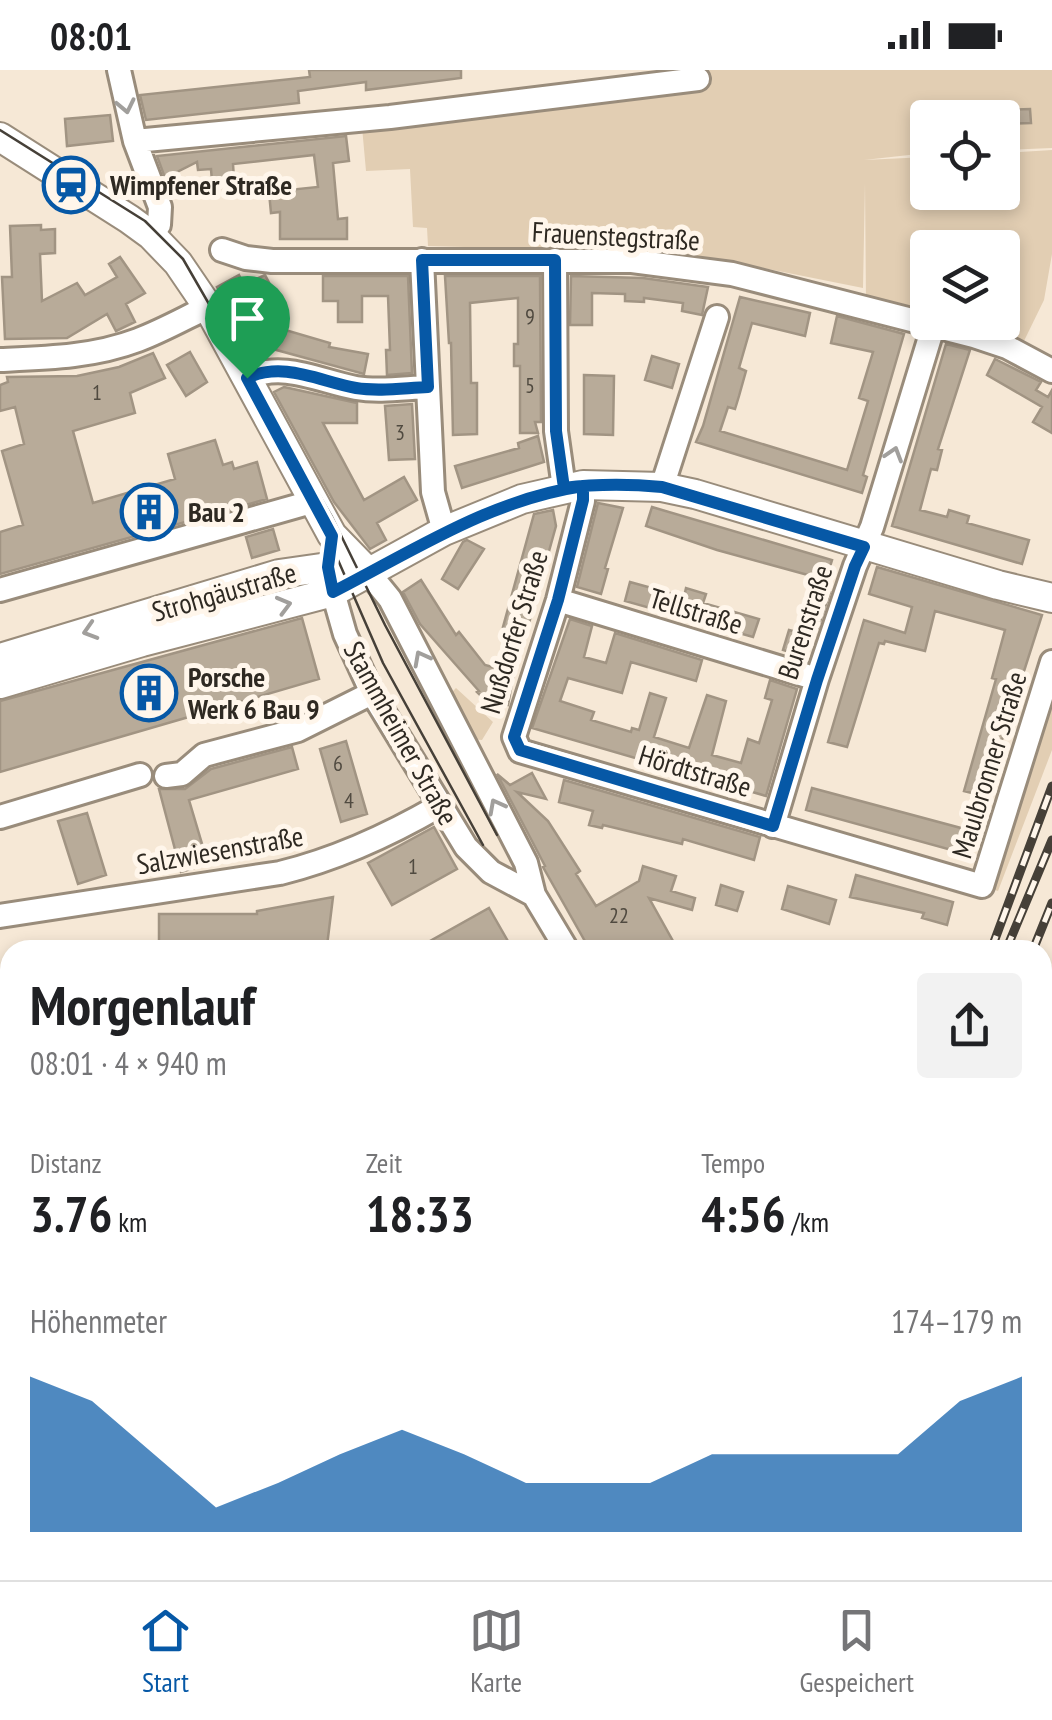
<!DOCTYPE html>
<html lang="de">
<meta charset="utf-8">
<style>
body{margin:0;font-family:"PT Sans Narrow",sans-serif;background:#f2f2f2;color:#202124;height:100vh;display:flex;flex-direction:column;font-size:38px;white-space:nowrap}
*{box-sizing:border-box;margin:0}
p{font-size:32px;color:#757577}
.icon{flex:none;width:55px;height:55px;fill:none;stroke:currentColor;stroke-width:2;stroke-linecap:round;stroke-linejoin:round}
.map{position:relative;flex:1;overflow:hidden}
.side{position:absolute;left:0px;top:870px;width:1052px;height:640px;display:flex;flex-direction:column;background:#fff;border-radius:30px 30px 0 0;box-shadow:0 5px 15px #0003}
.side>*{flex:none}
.fabs{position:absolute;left:910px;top:30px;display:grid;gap:20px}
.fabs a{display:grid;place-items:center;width:110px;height:110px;border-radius:10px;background:#fff;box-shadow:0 5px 15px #0003;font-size:50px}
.pin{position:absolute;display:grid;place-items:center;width:85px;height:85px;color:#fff;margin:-102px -42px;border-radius:50% 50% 50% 0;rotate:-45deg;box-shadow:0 0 10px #0007}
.pin .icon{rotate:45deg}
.round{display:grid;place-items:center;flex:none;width:105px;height:105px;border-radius:10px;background:#f2f2f2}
.headline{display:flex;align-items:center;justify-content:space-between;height:170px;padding:0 30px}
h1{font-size:55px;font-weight:800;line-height:75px}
.stats{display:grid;grid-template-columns:repeat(3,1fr);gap:15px;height:170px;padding:10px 30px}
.stats div{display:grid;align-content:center}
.stats b{font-size:50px;font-weight:800}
.stats small{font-size:28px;font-weight:400}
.stats p{font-size:28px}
.chart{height:280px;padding:20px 30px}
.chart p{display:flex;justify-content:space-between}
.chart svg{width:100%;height:180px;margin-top:10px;fill:#0658a6;opacity:.7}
.status{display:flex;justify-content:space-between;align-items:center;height:70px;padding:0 50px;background:#fff;direction:ltr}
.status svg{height:28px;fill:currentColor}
.dock{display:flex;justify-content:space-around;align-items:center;height:140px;border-top:2px solid #e0e0e0;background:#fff;font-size:28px;color:#757577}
.dock a{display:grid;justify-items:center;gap:5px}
.dock .active{color:#0658a6}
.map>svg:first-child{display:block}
.green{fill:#e2ceb3}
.building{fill:#b8ab99;stroke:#a19483;stroke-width:2.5}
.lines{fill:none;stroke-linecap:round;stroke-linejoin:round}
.minor-casing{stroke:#998c7b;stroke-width:28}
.major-casing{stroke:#998c7b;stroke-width:32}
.highway-casing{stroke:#998c7b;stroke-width:38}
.minor{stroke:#fff;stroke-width:22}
.major{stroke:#fff;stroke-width:28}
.highway{stroke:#fff;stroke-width:32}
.tram{stroke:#464038;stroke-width:2.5}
.rail-casing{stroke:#464038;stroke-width:9}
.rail{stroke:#fff6eb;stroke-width:5;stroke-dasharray:15;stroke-linecap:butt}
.oneway{stroke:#a19f9c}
.route-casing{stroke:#fff;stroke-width:20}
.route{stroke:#0658a6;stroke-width:12}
.labels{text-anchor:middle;stroke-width:10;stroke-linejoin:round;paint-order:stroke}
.number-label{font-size:22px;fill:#504a40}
.poi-label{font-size:28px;font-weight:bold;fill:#2e2922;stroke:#fff6eb;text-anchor:start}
.street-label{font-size:28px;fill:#2e2922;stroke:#fff6eb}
</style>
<div class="status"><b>08:01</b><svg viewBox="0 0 49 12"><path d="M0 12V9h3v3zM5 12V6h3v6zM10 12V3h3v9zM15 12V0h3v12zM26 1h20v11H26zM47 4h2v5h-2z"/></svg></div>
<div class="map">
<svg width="1052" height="1510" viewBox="0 0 1052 1510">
<rect width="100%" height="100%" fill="#f6e8d6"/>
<path class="green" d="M697 0H1052V78L1003 80 1002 48H928L927 83 864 90 927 87 928 122H1002L1003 83 1052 80V184L1044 230 1023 273 944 253 1002 252V178H928L927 248 866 232 865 113 863 218 739 193 647 182 428 176 427 158 413 157 410 99 366 101 362 57Z
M456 618 493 652 482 670 470 669 451 623Z
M1052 627V680L998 821 985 817Z"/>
<path class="building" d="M309 0H461V8L366 20V12L298 21 299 33 146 50 140 25 310 7Z
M1030 39 1031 53 1002 54V40Z
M110 45 113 71 67 76 65 49Z
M346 66 349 91 333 93 338 149 347 148V169H280V142L271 143 269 122 318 117 314 85 233 94 234 109 212 112 211 99 198 100 197 92 165 108 157 86Z
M41 155V160L55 159V183L40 184 42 231 77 213 85 225 117 207 109 194 120 187 145 223 126 234 135 252 116 261 107 244 67 268 5 269 2 207H12L10 156Z
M239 205 244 215 265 205 278 230 262 239 271 252H258L330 273 329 277 368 284 364 304 247 272 217 217Z
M323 206H408L412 303 387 305 386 280H390L388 226H362V252H338V231H323Z
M445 206H540L541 352H535L538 363H520V296H514V274H518V228L470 233 471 313H477V364L453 365 451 273H449Z
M571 206 643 208 708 217 702 245 682 241 683 233 644 228V232L625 231V224L592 223V255H570Z
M740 227 810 243 805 266 752 253 739 298 746 301 739 326 735 339 728 337 720 361 847 400 868 331 859 328 873 282 831 273 837 246 904 264 863 405 867 407 862 423 696 372 703 356Z
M946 274 970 280 938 379 942 380 937 400 931 399 920 440 947 447 949 440 969 446 967 453 1029 470 1022 494 892 456Z
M190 282 207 312 186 326 167 295Z
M153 283 165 308 130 323 135 343 73 361 93 433 175 409 168 384 215 370 223 395 232 392 234 399 257 392 267 429 0 504V462L23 455 2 381 24 374 15 337 0 341V315L8 312 7 307 77 306 119 297Z
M652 286 679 294 672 318 645 310Z
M995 289 1041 312 1036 320 1048 327 1052 320V363L1033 352 1042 337 987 305Z
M584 305 614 306 613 365 584 364Z
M284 317 357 333V353H323L364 430 404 407 417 430 377 453 386 470 370 479 334 432 274 322Z
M412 334 415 389 389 390 385 336Z
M538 366 544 392 462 418 455 396 519 378 518 373Z
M598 433 623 438 605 498 608 499 601 524 577 517Z
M652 437 832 490 826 510 717 480 646 456Z
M553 440 556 456 526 564 503 557 534 444Z
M273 459 279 480 252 488 246 467Z
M467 470 484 479 458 519 442 509 463 472Z
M877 497 1042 545 984 726 964 721 996 609 992 608 1005 560 935 541 925 581 885 571 884 574 879 573 847 677 828 672 864 550 905 563 912 537 869 524Z
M421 510 456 565 459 562 485 595 514 603 508 635 504 634 501 645 477 622 479 621 420 554 403 522Z
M630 512 684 527 686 518 706 524 703 533 759 549 753 567 625 531Z
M813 517 830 522 818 558 803 553Z
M302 548 319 609 0 702V631Z
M570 549 592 556 584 587 606 593 615 563 702 590 696 611 631 592 622 623 568 608 560 631 594 642 591 650 631 662 632 658 639 660 650 623 666 628 654 667 689 678 707 625 726 631 712 685 741 693 748 669 759 673 772 630 765 628 770 610 797 619 766 726 532 658Z
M789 560 808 565 802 586 783 580Z
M346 671 367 744 341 752 320 679Z
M292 677 298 699 189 730 208 794 181 802 159 719H185L211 699Z
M532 703 546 729 517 722 548 751 580 801 576 804 596 836 639 811 643 796 676 806 671 821 695 828 692 840 649 828 678 880H590L543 797 545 796 497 704 510 715Z
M564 710 760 767 754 790 683 769 682 774 603 755 602 758 589 755 593 741 559 732Z
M812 718 972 761 966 784 806 740Z
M87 743 106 805 78 814 58 751Z
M434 757 457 799 392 835 368 793Z
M856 805 953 832 947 855 922 848 924 843 850 827Z
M721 815 743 822 737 841 716 835Z
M788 816 836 830 829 854 782 839Z
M333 827 327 876 302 880H252L253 873H159V844H257V841Z
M489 838 513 880H414Z"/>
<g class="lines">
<g class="minor-casing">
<path id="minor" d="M119 0 135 71 160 137 159 155 151 165
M135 71 390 47 698 9
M222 180 246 188 272 191H632L732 204 974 266 1007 277 1052 301
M422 190 433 422 444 461
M555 190 556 361 564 418
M0 290C47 288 93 287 138 270 162 261 185 248 208 237
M247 308C283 291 319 311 356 318 379 322 404 318 428 317
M583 415V431L558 530 514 667 520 681 982 816 1052 592
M662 417 717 247
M368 502 390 529 526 793 534 825 567 880
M0 520 315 431
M333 522 345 564 372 623 466 777 491 802 534 825
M558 530 817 609
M166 706 182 704 204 685 298 660 372 623
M0 747 140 705
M773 756 817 609 855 496 872 457 934 254
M0 846 280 803C337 789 389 765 439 736
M0 1090H10
M0 1156H10
M0 1187H10
M0 1364H10
M1042 1396 1052 1401
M797 1510 799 1500"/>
</g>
<g class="major-casing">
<path id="major" d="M0 67 129 149 151 165 178 193 208 237 332 465 368 502
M0 588 279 504 328 497 368 502
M0 614 142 572 333 522 444 461 522 429 583 415 662 417 695 424 998 515 1052 528"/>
</g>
<g class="highway-casing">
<path id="highway" d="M1042 1022 1052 996
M1042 1146 1052 1113
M962 1500V1510
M999 1510V1500"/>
</g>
<use href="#minor" class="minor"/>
<use href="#major" class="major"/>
<use href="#highway" class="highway"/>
<path class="tram" d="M0 60 145 151 183 189 332 447 385 555 497 765
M338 490 383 593 483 775"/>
<g class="rail-casing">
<path id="rail" d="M991 880 1052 716
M1006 880 1052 770
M1033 880 1052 833
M869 1500V1510
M895 1500V1510
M910 1500V1510
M829 1510 831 1500"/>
</g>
<use href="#rail" class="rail"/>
</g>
<defs><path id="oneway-chevron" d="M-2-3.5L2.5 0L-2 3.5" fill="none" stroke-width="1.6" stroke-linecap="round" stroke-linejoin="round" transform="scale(2.5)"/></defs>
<g class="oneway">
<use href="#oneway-chevron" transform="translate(126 36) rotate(78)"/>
<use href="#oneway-chevron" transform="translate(894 384) rotate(-73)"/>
<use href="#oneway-chevron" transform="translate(284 535) rotate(-15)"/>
<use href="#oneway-chevron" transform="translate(90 561) rotate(163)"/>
<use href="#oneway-chevron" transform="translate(421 588) rotate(-118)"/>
<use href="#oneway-chevron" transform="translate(496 736) rotate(-118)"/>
</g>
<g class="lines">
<g class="route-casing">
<path id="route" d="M247 308 332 466 328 497 333 522C415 480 490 430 583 416V430L558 530 514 667 520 680 773 756 817 610 855 496 864 477 662 417C629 414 596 414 564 418L556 361 555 190H422L428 317C404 318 379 322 356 318 319 311 283 291 247 308"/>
</g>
<use href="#route" class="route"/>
</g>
<defs>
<g id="station-ring" transform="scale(2.875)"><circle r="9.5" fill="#fff6eb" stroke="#0658a6" stroke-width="1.5"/><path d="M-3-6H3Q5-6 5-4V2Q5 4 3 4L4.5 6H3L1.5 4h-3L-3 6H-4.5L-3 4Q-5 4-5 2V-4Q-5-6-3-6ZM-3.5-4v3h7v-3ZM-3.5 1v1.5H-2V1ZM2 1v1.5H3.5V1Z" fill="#0658a6"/></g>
<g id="building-ring" transform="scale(2.875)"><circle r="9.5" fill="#fff6eb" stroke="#0658a6" stroke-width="1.5"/><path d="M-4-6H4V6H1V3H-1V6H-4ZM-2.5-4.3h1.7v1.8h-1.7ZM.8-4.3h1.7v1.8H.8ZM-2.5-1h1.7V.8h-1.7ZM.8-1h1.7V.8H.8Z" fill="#0658a6"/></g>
</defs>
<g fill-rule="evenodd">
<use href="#station-ring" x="71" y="115"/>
<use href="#building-ring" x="149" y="442"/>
<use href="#building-ring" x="149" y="623"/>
</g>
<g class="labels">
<g class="number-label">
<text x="530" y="254">9</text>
<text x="530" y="323">5</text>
<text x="97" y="330">1</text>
<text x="400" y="370">3</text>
<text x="338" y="701">6</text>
<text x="349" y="738">4</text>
<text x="413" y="804">1</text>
<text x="619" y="853">22</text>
</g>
<g class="poi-label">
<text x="110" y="125">Wimpfener Straße</text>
<text x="188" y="452">Bau 2</text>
<text x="188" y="617">Porsche<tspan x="188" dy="32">Werk 6 Bau 9</tspan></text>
</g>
<g class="street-label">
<text transform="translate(616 166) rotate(3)" y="10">Frauenstegstraße</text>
<text transform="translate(224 522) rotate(-16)" y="10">Strohgäustraße</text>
<text transform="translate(696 541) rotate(17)" y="10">Tellstraße</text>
<text transform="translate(805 552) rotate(-72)" y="10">Burenstraße</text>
<text transform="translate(514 562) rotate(-73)" y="10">Nußdorfer Straße</text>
<text transform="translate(401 663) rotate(61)" y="10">Stammheimer Straße</text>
<text transform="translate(989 695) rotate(-73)" y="10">Maulbronner Straße</text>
<text transform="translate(695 701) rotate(17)" y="10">Hördtstraße</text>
<text transform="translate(220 780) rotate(-10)" y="10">Salzwiesenstraße</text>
</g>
</g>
</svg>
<div class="fabs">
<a><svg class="icon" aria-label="locate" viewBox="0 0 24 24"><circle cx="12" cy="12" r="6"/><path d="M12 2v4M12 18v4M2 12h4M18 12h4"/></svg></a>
<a><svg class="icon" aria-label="layers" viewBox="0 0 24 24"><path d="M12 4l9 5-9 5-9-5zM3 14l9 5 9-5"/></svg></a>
</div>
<div class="pin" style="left:247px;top:308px;background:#1e9e55"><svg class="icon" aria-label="arrive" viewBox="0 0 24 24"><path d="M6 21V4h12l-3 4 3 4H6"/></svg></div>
<section class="side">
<div class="headline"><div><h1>Morgenlauf</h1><p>08:01 · 4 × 940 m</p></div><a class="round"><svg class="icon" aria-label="share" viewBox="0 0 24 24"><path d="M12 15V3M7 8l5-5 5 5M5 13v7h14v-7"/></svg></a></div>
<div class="stats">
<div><p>Distanz</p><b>3.76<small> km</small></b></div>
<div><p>Zeit</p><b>18:33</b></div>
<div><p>Tempo</p><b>4:56<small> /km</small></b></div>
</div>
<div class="chart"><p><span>Höhenmeter</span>174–179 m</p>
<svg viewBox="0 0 160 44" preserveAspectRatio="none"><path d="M0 44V6L10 12L20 25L30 38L40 32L50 25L60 19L70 25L80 32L90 32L100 32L110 25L120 25L130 25L140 25L150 12L160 6V44z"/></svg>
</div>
</section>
</div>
<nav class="dock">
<a class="active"><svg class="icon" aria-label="home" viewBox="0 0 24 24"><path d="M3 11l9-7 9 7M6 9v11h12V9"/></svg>Start</a>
<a><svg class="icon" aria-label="map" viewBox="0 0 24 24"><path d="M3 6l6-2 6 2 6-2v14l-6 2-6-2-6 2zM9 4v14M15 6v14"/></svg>Karte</a>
<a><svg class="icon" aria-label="saved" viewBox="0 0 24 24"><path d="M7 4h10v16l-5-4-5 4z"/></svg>Gespeichert</a>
</nav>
